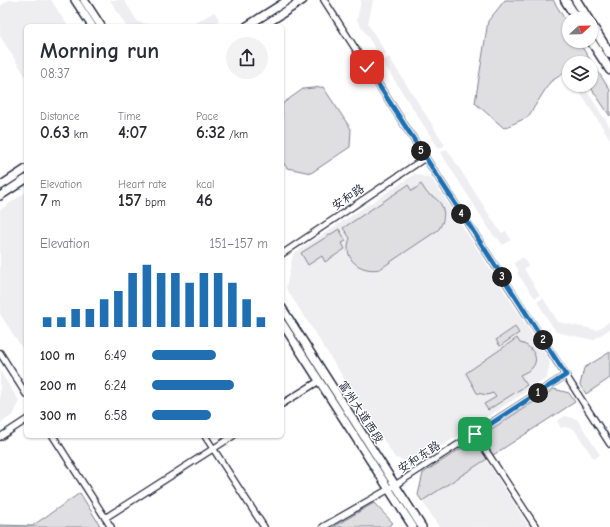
<!DOCTYPE html>
<meta charset="utf-8">
<style>
body{margin:0;font-family:"Comic Neue","LXGW WenKai TC",sans-serif;background:#f2f2f3;color:#2b2b33;height:100vh;display:flex;flex-direction:column;font-size:15px;white-space:nowrap}
*{box-sizing:border-box;margin:0}
p{font-size:13px;color:#7c7c81}
.icon{flex:none;width:22px;height:22px;fill:none;stroke:currentColor;stroke-width:2;stroke-linecap:round;stroke-linejoin:round}
.map{position:relative;flex:1;overflow:hidden}
.details{position:absolute;left:24px;top:24px;width:260px;height:414px;display:flex;flex-direction:column;background:#fff;border-radius:6px;box-shadow:0 1px 3px #0004}
.details>*{flex:none}
.needle{width:26px;rotate:68deg}
.controls{position:absolute;left:562px;top:12px;display:grid;gap:8px}
.controls a{display:grid;place-items:center;width:36px;height:36px;border-radius:50%;background:#fff;box-shadow:0 1px 3px #0004;font-size:20px}
.pin{position:absolute;display:grid;place-items:center;width:34px;height:34px;color:#fff;margin:-17px;border-radius:8px;box-shadow:0 2px 6px #0006}
.km{position:absolute;width:20px;height:20px;margin:-10px;border-radius:50%;background:#222;color:#fff;font-size:11px;line-height:20px;text-align:center}
.round{display:grid;place-items:center;flex:none;width:42px;height:42px;border-radius:21px;background:#f2f2f3}
.headline{display:flex;align-items:center;justify-content:space-between;height:68px;padding:0 16px}
h1{font-size:22px;font-weight:600;line-height:30px}
.figures{display:grid;grid-template-columns:repeat(3,1fr);gap:6px;height:68px;padding:4px 16px}
.figures div{display:grid;align-content:center}
.figures b{font-size:17px;font-weight:600}
.figures small{font-size:11px;font-weight:400}
.figures p{font-size:11px}
.chart{height:112px;padding:8px 16px}
.chart p{display:flex;justify-content:space-between}
.chart svg{width:100%;height:72px;margin-top:4px;stroke:#1f6fb2;stroke-width:6}
ul{padding:0 16px;list-style:none;font-size:13px}
li{display:grid;grid-template-columns:64px 48px 1fr;align-items:center;height:30px}
li i{height:10px;border-radius:5px;background:#1f6fb2}
.map>svg:first-child{display:block}
.built{fill:#eeeef1}
.green{fill:#dfdfe2;stroke:#80808e}
.lines{fill:none;stroke-linecap:round;stroke-linejoin:round}
.minor-casing{stroke:#22223b;stroke-width:8}
.major-casing{stroke:#22223b;stroke-width:10}
.highway-casing{stroke:#22223b;stroke-width:11}
.minor{stroke:#fff;stroke-width:5.5}
.major{stroke:#fff;stroke-width:7}
.highway{stroke:#fff;stroke-width:8}
.route-casing{stroke:#fff;stroke-width:8}
.route{stroke:#1f6fb2;stroke-width:5}
.labels{text-anchor:middle;stroke-width:3;stroke-linejoin:round;paint-order:stroke}
.street-label{font-size:12px;fill:#22223b;stroke:#fff}
</style>
<div class="map">
<svg width="610" height="527" viewBox="0 0 610 527">
<rect width="100%" height="100%" fill="#fff"/>
<filter id="ink" filterUnits="userSpaceOnUse"><feTurbulence type="fractalNoise" baseFrequency=".025" numOctaves="2"/><feDisplacementMap in="SourceGraphic" scale="8" xChannelSelector="R" yChannelSelector="G"/><feConvolveMatrix kernelMatrix="1 2 1 2 8 2 1 2 1" color-interpolation-filters="sRGB"/></filter>
<g filter="url(#ink)">
<path class="built" d="M9 0H51L68 26H26V77L0 36V6Z
M110 0H124L138 22 156 26H126Z
M361 0H373L368 24 386 53 380 56 357 20Z
M214 12 219 19 217 23 213 26H190Z
M389 57 445 145 439 149 382 61Z
M575 85H583L610 127V139Z
M447 149 501 233 506 231 511 240 503 245 497 237 495 238 444 158 441 152Z
M415 174 432 179 550 362 547 378 416 463 395 458 286 288 293 254Z
M26 192V354L0 314V210Z
M523 257 528 266 524 269 540 295 535 298 517 273 519 271 514 263Z
M543 298 558 322 597 330 610 321V329L593 340 556 332 537 302Z
M0 371 19 401 14 414 0 424Z
M565 416 577 419 600 455 594 459 574 429 564 427 561 428 557 421Z
M486 460 529 527H439L422 501Z"/>
<path class="green" d="M505 0H553L569 26V41H578L610 90V116L589 85H591V63H569V70L550 82 528 117 504 128 475 103 488 21Z
M323 87 351 129 350 147 311 173 287 168 282 161V104L303 89Z
M421 184C423 187 425 190 427 193 429 195 432 196 435 198 446 206 446 220 438 230L380 269C366 272 348 265 348 248 348 245 349 241 350 238L343 228 408 185 412 191Z
M339 229 346 241 342 243 345 249 325 262 322 256 308 265 301 253Z
M515 327 519 333 500 346 496 340Z
M517 338 520 343C531 345 541 358 532 368 529 371 524 373 520 375L527 385 488 410 484 404 496 397 493 393 487 395 477 393 466 373Z
M610 352V378L586 394 580 385 584 368Z
M554 389 569 393 575 402 422 501 418 495 423 473Z
M80 493 101 527H0V525L32 526Z
M374 503 393 523 387 527H333Z"/>
<g class="lines">
<g class="minor-casing">
<path id="minor" d="M324 0 610 444
M282 254 425 158
M0 353 26 394
M282 404 319 381
M475 434 536 527
M53 436 111 527
M205 436 264 527
M0 437 26 420
M105 518 233 436
M323 527 389 489 566 375"/>
</g>
<g class="major-casing">
<path id="major" d="M75 0 92 26
M84 0 101 26
M247 26 288 0
M263 26 303 0
M0 186 26 169
M0 196 26 179
M282 308 422 527
M282 323 413 527"/>
</g>
<g class="highway-casing">
<path id="highway" d="M565 0 577 19
M576 0 588 19
M591 24 610 54
M591 41 610 70"/>
</g>
<use href="#minor" class="minor"/>
<use href="#major" class="major"/>
<use href="#highway" class="highway"/>
</g>
</g>
<g class="lines" filter="url(#ink)">
<g class="route-casing">
<path id="route" d="M367 67 566 375 475 434"/>
</g>
<use href="#route" class="route"/>
</g>
<g class="labels">
<g class="street-label">
<text transform="translate(348 197) rotate(-34)" y="4">安和路</text>
<text transform="translate(361 412) rotate(57)" y="4">富州大道西段</text>
<text transform="translate(419 457) rotate(-33)" y="4">安和东路</text>
</g>
</g>
</svg>
<div class="controls">
<a><svg class="needle" viewBox="-14 -14 28 28"><path d="M0-13l5 13h-10z" fill="#e53935"/><path d="M0 13l5-13h-10z" fill="#7c7c81"/></svg></a>
<a><svg class="icon" aria-label="layers" viewBox="0 0 24 24"><path d="M12 4l9 5-9 5-9-5zM3 14l9 5 9-5"/></svg></a>
</div>
<div class="pin" style="left:475px;top:434px;background:#1e9e55"><svg class="icon" aria-label="arrive" viewBox="0 0 24 24"><path d="M6 21V4h12l-3 4 3 4H6"/></svg></div>
<div class="pin" style="left:367px;top:67px;background:#d93025"><svg class="icon" aria-label="check" viewBox="0 0 24 24"><path d="M5 12l5 5 9-10"/></svg></div>
<b class="km" style="left:538px;top:393px">1</b>
<b class="km" style="left:543px;top:340px">2</b>
<b class="km" style="left:502px;top:277px">3</b>
<b class="km" style="left:461px;top:214px">4</b>
<b class="km" style="left:421px;top:151px">5</b>
<section class="details">
<div class="headline"><div><h1>Morning run</h1><p>08:37</p></div><a class="round"><svg class="icon" aria-label="share" viewBox="0 0 24 24"><path d="M12 15V3M7 8l5-5 5 5M5 13v7h14v-7"/></svg></a></div>
<div class="figures">
<div><p>Distance</p><b>0.63<small> km</small></b></div>
<div><p>Time</p><b>4:07</b></div>
<div><p>Pace</p><b>6:32<small> /km</small></b></div>
</div>
<div class="figures">
<div><p>Elevation</p><b>7<small> m</small></b></div>
<div><p>Heart rate</p><b>157<small> bpm</small></b></div>
<div><p>kcal</p><b>46</b></div>
</div>
<div class="chart"><p><span>Elevation</span>151–157 m</p>
<svg viewBox="0 0 160 44" preserveAspectRatio="none"><path d="M5 44V38M15 44V38M25 44V33M35 44V33M45 44V27M55 44V22M65 44V11M75 44V6M85 44V11M95 44V11M105 44V17M115 44V11M125 44V11M135 44V17M145 44V27M155 44V38"/></svg>
</div>
<ul>
<li><b>100 m</b>6:49<i style="width:55%"></i></li>
<li><b>200 m</b>6:24<i style="width:71%"></i></li>
<li><b>300 m</b>6:58<i style="width:51%"></i></li>
</ul>
</section>
</div>
